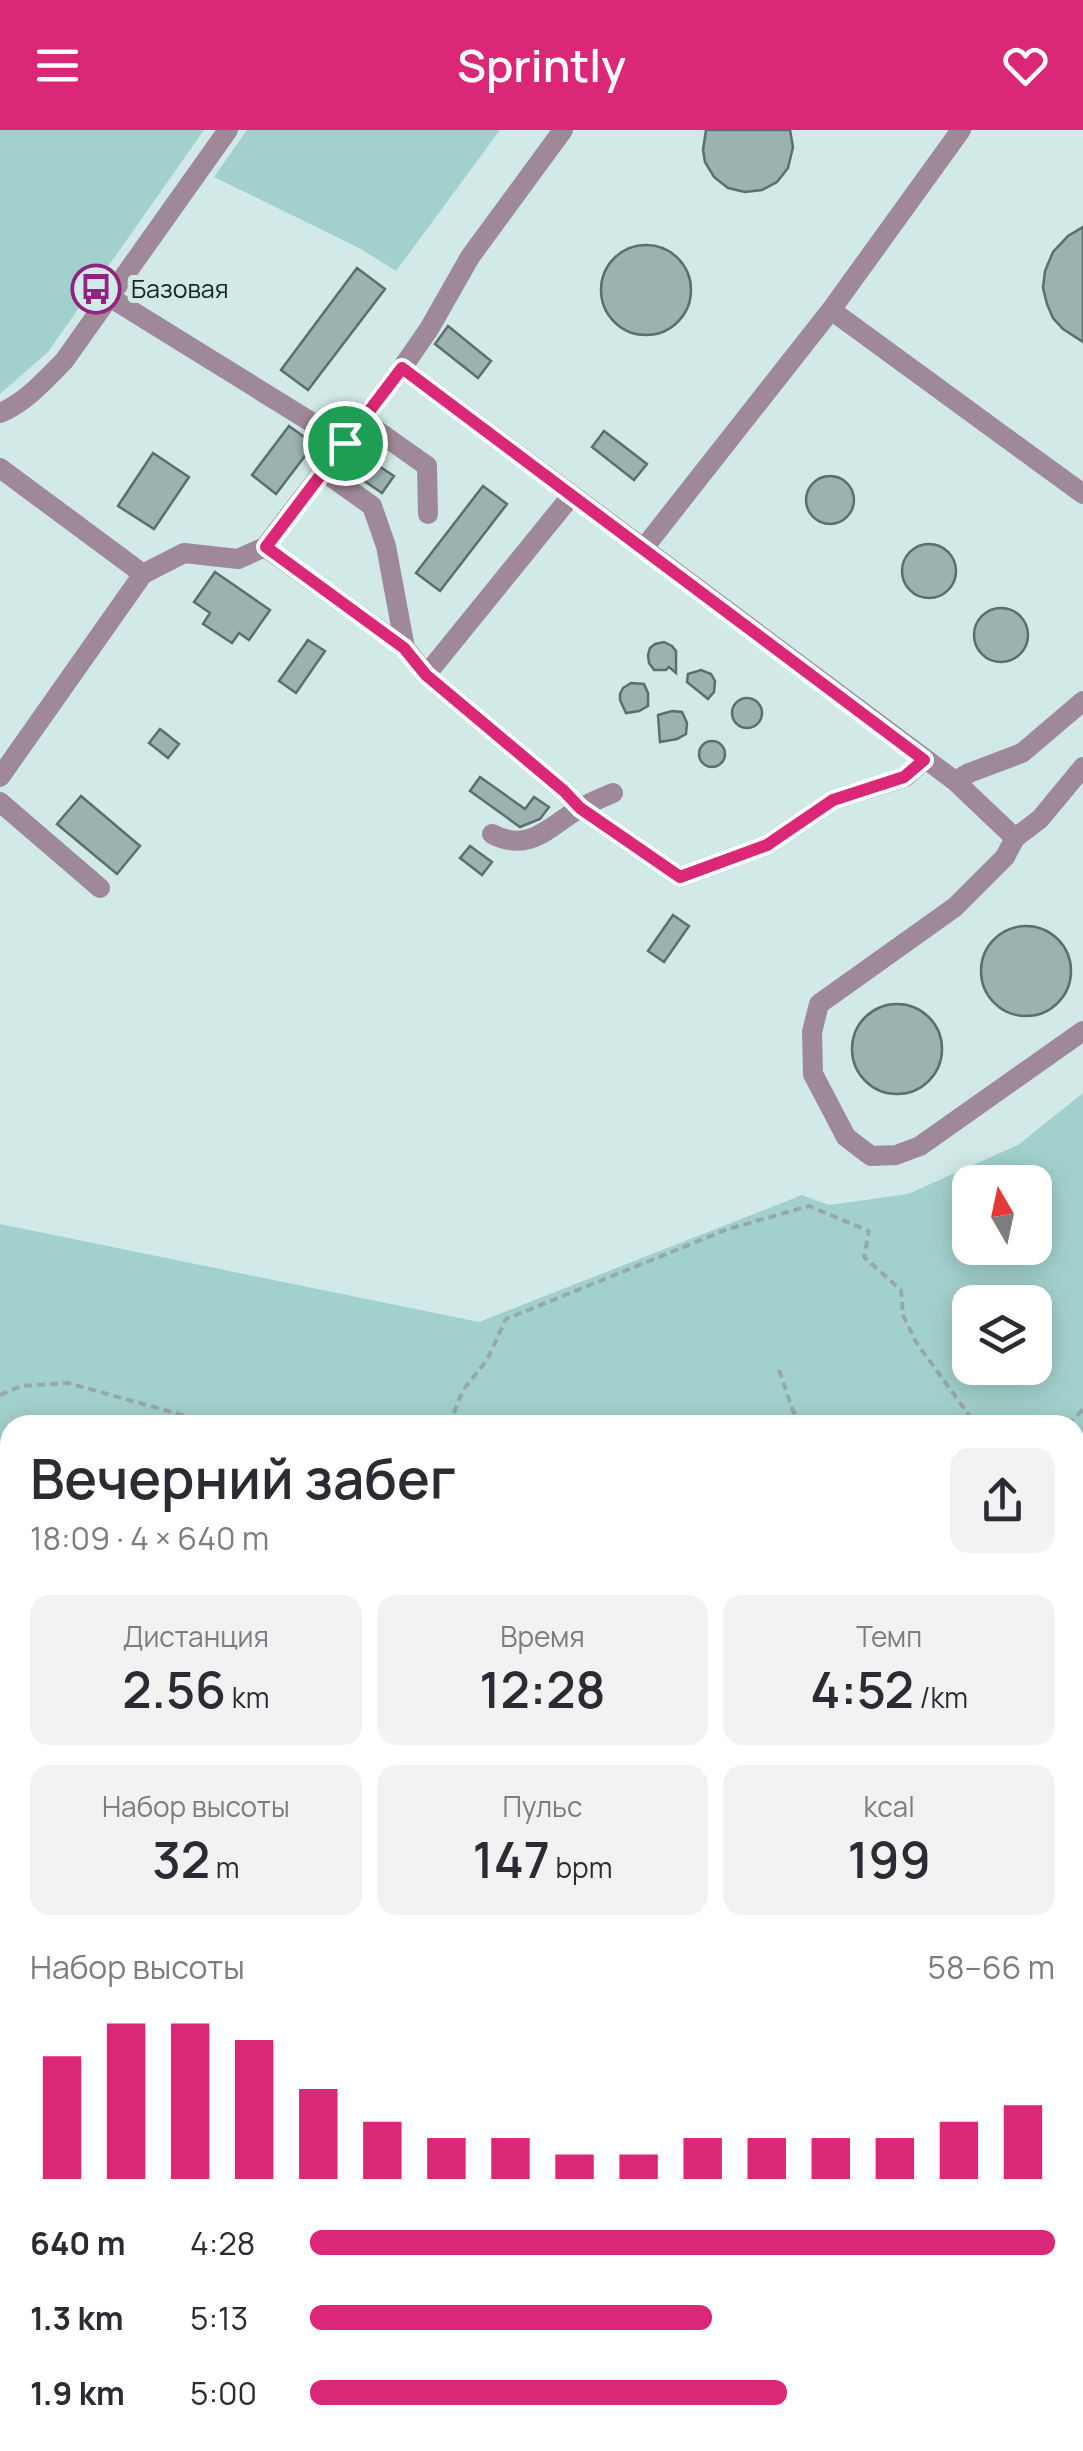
<!DOCTYPE html>
<html lang="ru">
<meta charset="utf-8">
<style>
body{margin:0;font-family:Manrope,sans-serif;background:#f2f2f3;color:#2b2b33;height:100vh;display:flex;flex-direction:column;font-size:38px;white-space:nowrap}
*{box-sizing:border-box;margin:0}
p{font-size:32px;color:#7c7c81}
.icon{flex:none;width:55px;height:55px;fill:none;stroke:currentColor;stroke-width:2;stroke-linecap:round;stroke-linejoin:round}
.map{position:relative;flex:1;overflow:hidden}
.panel{position:absolute;left:0px;top:1285px;width:1085px;height:1038px;display:flex;flex-direction:column;background:#fff;border-radius:30px 30px 0 0;box-shadow:0 5px 25px #0003}
.panel>*{flex:none}
.needle{width:65px;rotate:351deg}
.controls{position:absolute;left:952px;top:1035px;display:grid;gap:20px}
.controls a{display:grid;place-items:center;width:100px;height:100px;border-radius:20px;background:#fff;box-shadow:0 5px 25px #0003;font-size:50px}
.pin{position:absolute;display:grid;place-items:center;width:85px;height:85px;color:#fff;margin:-42px;border:5px solid #fff;border-radius:50%;box-shadow:0 2px 10px #0007}
.round{display:grid;place-items:center;flex:none;width:105px;height:105px;border-radius:20px;background:#f2f2f3}
.head{display:flex;align-items:center;justify-content:space-between;height:170px;padding:0 30px}
h1{font-size:55px;font-weight:600;line-height:75px}
.metrics{display:grid;grid-template-columns:repeat(3,1fr);gap:15px;height:170px;padding:10px 30px}
.metrics div{display:grid;align-content:center;border-radius:20px;background:#f2f2f3;text-align:center}
.metrics b{font-size:50px;font-weight:600}
.metrics small{font-size:28px;font-weight:400}
.metrics p{font-size:28px}
.chart{height:280px;padding:20px 30px}
.chart p{display:flex;justify-content:space-between}
.chart svg{width:100%;height:180px;margin-top:10px;stroke:#db2777;stroke-width:6}
ul{padding:0 30px;list-style:none;font-size:32px}
li{display:grid;grid-template-columns:160px 120px 1fr;align-items:center;height:75px}
li i{height:25px;border-radius:12px;background:#db2777}
header{display:flex;justify-content:space-between;align-items:center;height:130px;padding:0 30px;background:#db2777;color:#fff;font-size:45px;font-weight:600}
.map>svg:first-child{display:block}
.green{fill:#a2d1cd;fill-rule:evenodd}
.building{fill:#9bb3b0;stroke:#59706d;stroke-width:2.5}
.lines{fill:none;stroke-linecap:round;stroke-linejoin:round}
.path{stroke:#95a9a6;stroke-width:4;stroke-dasharray:8 5;stroke-linecap:butt}
.minor{stroke:#9f8999;stroke-width:20}
.route-casing{stroke:#fff;stroke-width:20}
.route{stroke:#db2777;stroke-width:12}
.labels{text-anchor:middle;stroke-width:10;stroke-linejoin:round;paint-order:stroke}
.poi-label{font-size:25px;fill:#1a2322;stroke:#d1eae7;text-anchor:start}
</style>
<header><svg class="icon" aria-label="menu" viewBox="0 0 24 24"><path d="M4 6h16M4 12h16M4 18h16"/></svg>Sprintly<svg class="icon" aria-label="heart" viewBox="0 0 24 24"><path d="M12 20l-8-8c-3-5 5-10 8-4 3-6 11-1 8 4z"/></svg></header>
<div class="map">
<svg width="1083" height="2321" viewBox="0 0 1083 2321">
<rect width="100%" height="100%" fill="#d1eae7"/>
<path class="green" d="M0 0H204L48 222 0 264Z
M247 0H500L396 141 361 119 214 47Z
M1083 963V2000L1075 2005V1295H10V2312L874 2313 861 2321H0V1094L479 1192 802 1065 829 1075 908 1064 1018 1015ZM970 1052H1035V1118H970ZM970 1172H1035V1238H970Z"/>
<path class="building" d="M706 0H790L793 17 788 38 777 52 762 60 745 62 728 58 714 47 705 32 703 20Z
M1083 97V212L1063 199 1053 188 1047 174 1043 158 1045 141 1053 122 1068 106Z
M601 160a45 45 0 1 1 90 0a45 45 0 1 1-90 0Z
M357 138 385 159 308 260 281 240Z
M448 196 491 231 478 248 435 214Z
M289 296 314 314 276 364 252 345Z
M604 301 647 334 634 350 592 317Z
M356 321 394 346 382 363 344 337Z
M153 323 189 347 154 399 118 376Z
M806 370a24 24 0 1 1 48 0a24 24 0 1 1-48 0Z
M483 356 507 374 440 461 416 443Z
M902 441a27 27 0 1 1 54 0a27 27 0 1 1-54 0Z
M215 442 270 480 249 510 239 503 232 513 203 494 210 483 194 472Z
M974 505a27 27 0 1 1 54 0a27 27 0 1 1-54 0Z
M308 510 325 521 296 563 279 551Z
M664 512 672 516 676 521V543L669 537 666 540H654L649 533 648 525 650 518 655 514Z
M701 540 711 544 715 551 714 562 708 569 687 552 688 544Z
M631 553 644 554 648 563V576L639 581 626 583 620 570V564L623 558Z
M732 583a15 15 0 1 1 30 0a15 15 0 1 1-30 0Z
M672 581 682 582 687 593 686 604 677 609 660 612 658 585Z
M160 599 179 614 168 628 149 613Z
M699 624a13 13 0 1 1 26 0a13 13 0 1 1-26 0Z
M480 647 525 679 534 667 549 677 540 689 520 697 470 661Z
M81 666 140 716 117 744 57 694Z
M470 716 492 732 482 745 460 728Z
M673 785 689 796 664 832 648 821Z
M981 841a45 45 0 1 1 90 0a45 45 0 1 1-90 0Z
M852 919a45 45 0 1 1 90 0a45 45 0 1 1-90 0Z"/>
<g class="lines">
<path class="path" d="M779 1240 793 1281 803 1295
M0 1265 21 1256 68 1253 218 1295
M449 1295 463 1260 487 1230 506 1189 728 1099 809 1076 869 1101 864 1127 901 1160 903 1185 916 1212 976 1295
M1068 1295 1083 1279
M0 1524 10 1527
M0 1637 10 1640
M71 2321 74 2312"/>
<path class="minor" d="M111 168 345 313
M831 180 1083 364
M402 238 955 651 1015 708
M0 283C25 273 45 250 64 231L228 0
M362 290 427 336 428 384
M0 338 143 444 184 423 238 429 265 417 402 238 429 199 470 127 563 0
M323 341 372 376 386 416 405 518
M265 417 405 518 426 545 564 661 580 678 680 747 767 715 833 670 905 647 924 630
M643 419 831 180 961 0
M426 545 572 365
M1083 637 1040 689 1015 708 1005 727 955 777 819 874 812 902 813 944 846 1007 871 1026 896 1025 920 1016 1083 901
M0 647 143 444
M955 651 969 643 1022 623 1083 571
M0 672 100 758
M492 704C529 723 548 698 577 680 588 673 601 668 613 663
M1075 2015 1083 2009
M1075 2045 1083 2056
M1075 2189 1083 2183
M1075 2308 1082 2321
M712 2321 725 2312
M879 2321 892 2312"/>
</g>
<g class="lines">
<g class="route-casing">
<path id="route" d="M402 238 924 630 904 647 833 670 767 715 680 747 580 678 564 661 426 545 404 518 266 417Z"/>
</g>
<use href="#route" class="route"/>
</g>
<defs>
<g id="bus-ring" transform="scale(2.5)"><circle r="9.5" fill="#d1eae7" stroke="#932180" stroke-width="1.5"/><path d="M-5-6H5V4H4V6H2V4H-2V6H-4V4H-5ZM-3.5-4V0h7V-4ZM-3.5 1.2v1.5H-2V1.2ZM2 1.2v1.5H3.5V1.2Z" fill="#932180"/></g>
</defs>
<g fill-rule="evenodd">
<use href="#bus-ring" x="96" y="159"/>
</g>
<g class="labels">
<g class="poi-label">
<text x="131" y="168">Базовая</text>
</g>
</g>
</svg>
<div class="controls">
<a><svg class="needle" viewBox="-14 -14 28 28"><path d="M0-13l5 13h-10z" fill="#e53935"/><path d="M0 13l5-13h-10z" fill="#7c7c81"/></svg></a>
<a><svg class="icon" aria-label="layers" viewBox="0 0 24 24"><path d="M12 4l9 5-9 5-9-5zM3 14l9 5 9-5"/></svg></a>
</div>
<div class="pin" style="left:345px;top:313px;background:#1e9e55"><svg class="icon" aria-label="arrive" viewBox="0 0 24 24"><path d="M6 21V4h12l-3 4 3 4H6"/></svg></div>
<section class="panel">
<div class="head"><div><h1>Вечерний забег</h1><p>18:09 · 4 × 640 m</p></div><a class="round"><svg class="icon" aria-label="share" viewBox="0 0 24 24"><path d="M12 15V3M7 8l5-5 5 5M5 13v7h14v-7"/></svg></a></div>
<div class="metrics">
<div><p>Дистанция</p><b>2.56<small> km</small></b></div>
<div><p>Время</p><b>12:28</b></div>
<div><p>Темп</p><b>4:52<small> /km</small></b></div>
</div>
<div class="metrics">
<div><p>Набор высоты</p><b>32<small> m</small></b></div>
<div><p>Пульс</p><b>147<small> bpm</small></b></div>
<div><p>kcal</p><b>199</b></div>
</div>
<div class="chart"><p><span>Набор высоты</span>58–66 m</p>
<svg viewBox="0 0 160 44" preserveAspectRatio="none"><path d="M5 44V14M15 44V6M25 44V6M35 44V10M45 44V22M55 44V30M65 44V34M75 44V34M85 44V38M95 44V38M105 44V34M115 44V34M125 44V34M135 44V34M145 44V30M155 44V26"/></svg>
</div>
<ul>
<li><b>640 m</b>4:28<i style="width:100%"></i></li>
<li><b>1.3 km</b>5:13<i style="width:54%"></i></li>
<li><b>1.9 km</b>5:00<i style="width:64%"></i></li>
</ul>
</section>
</div>
